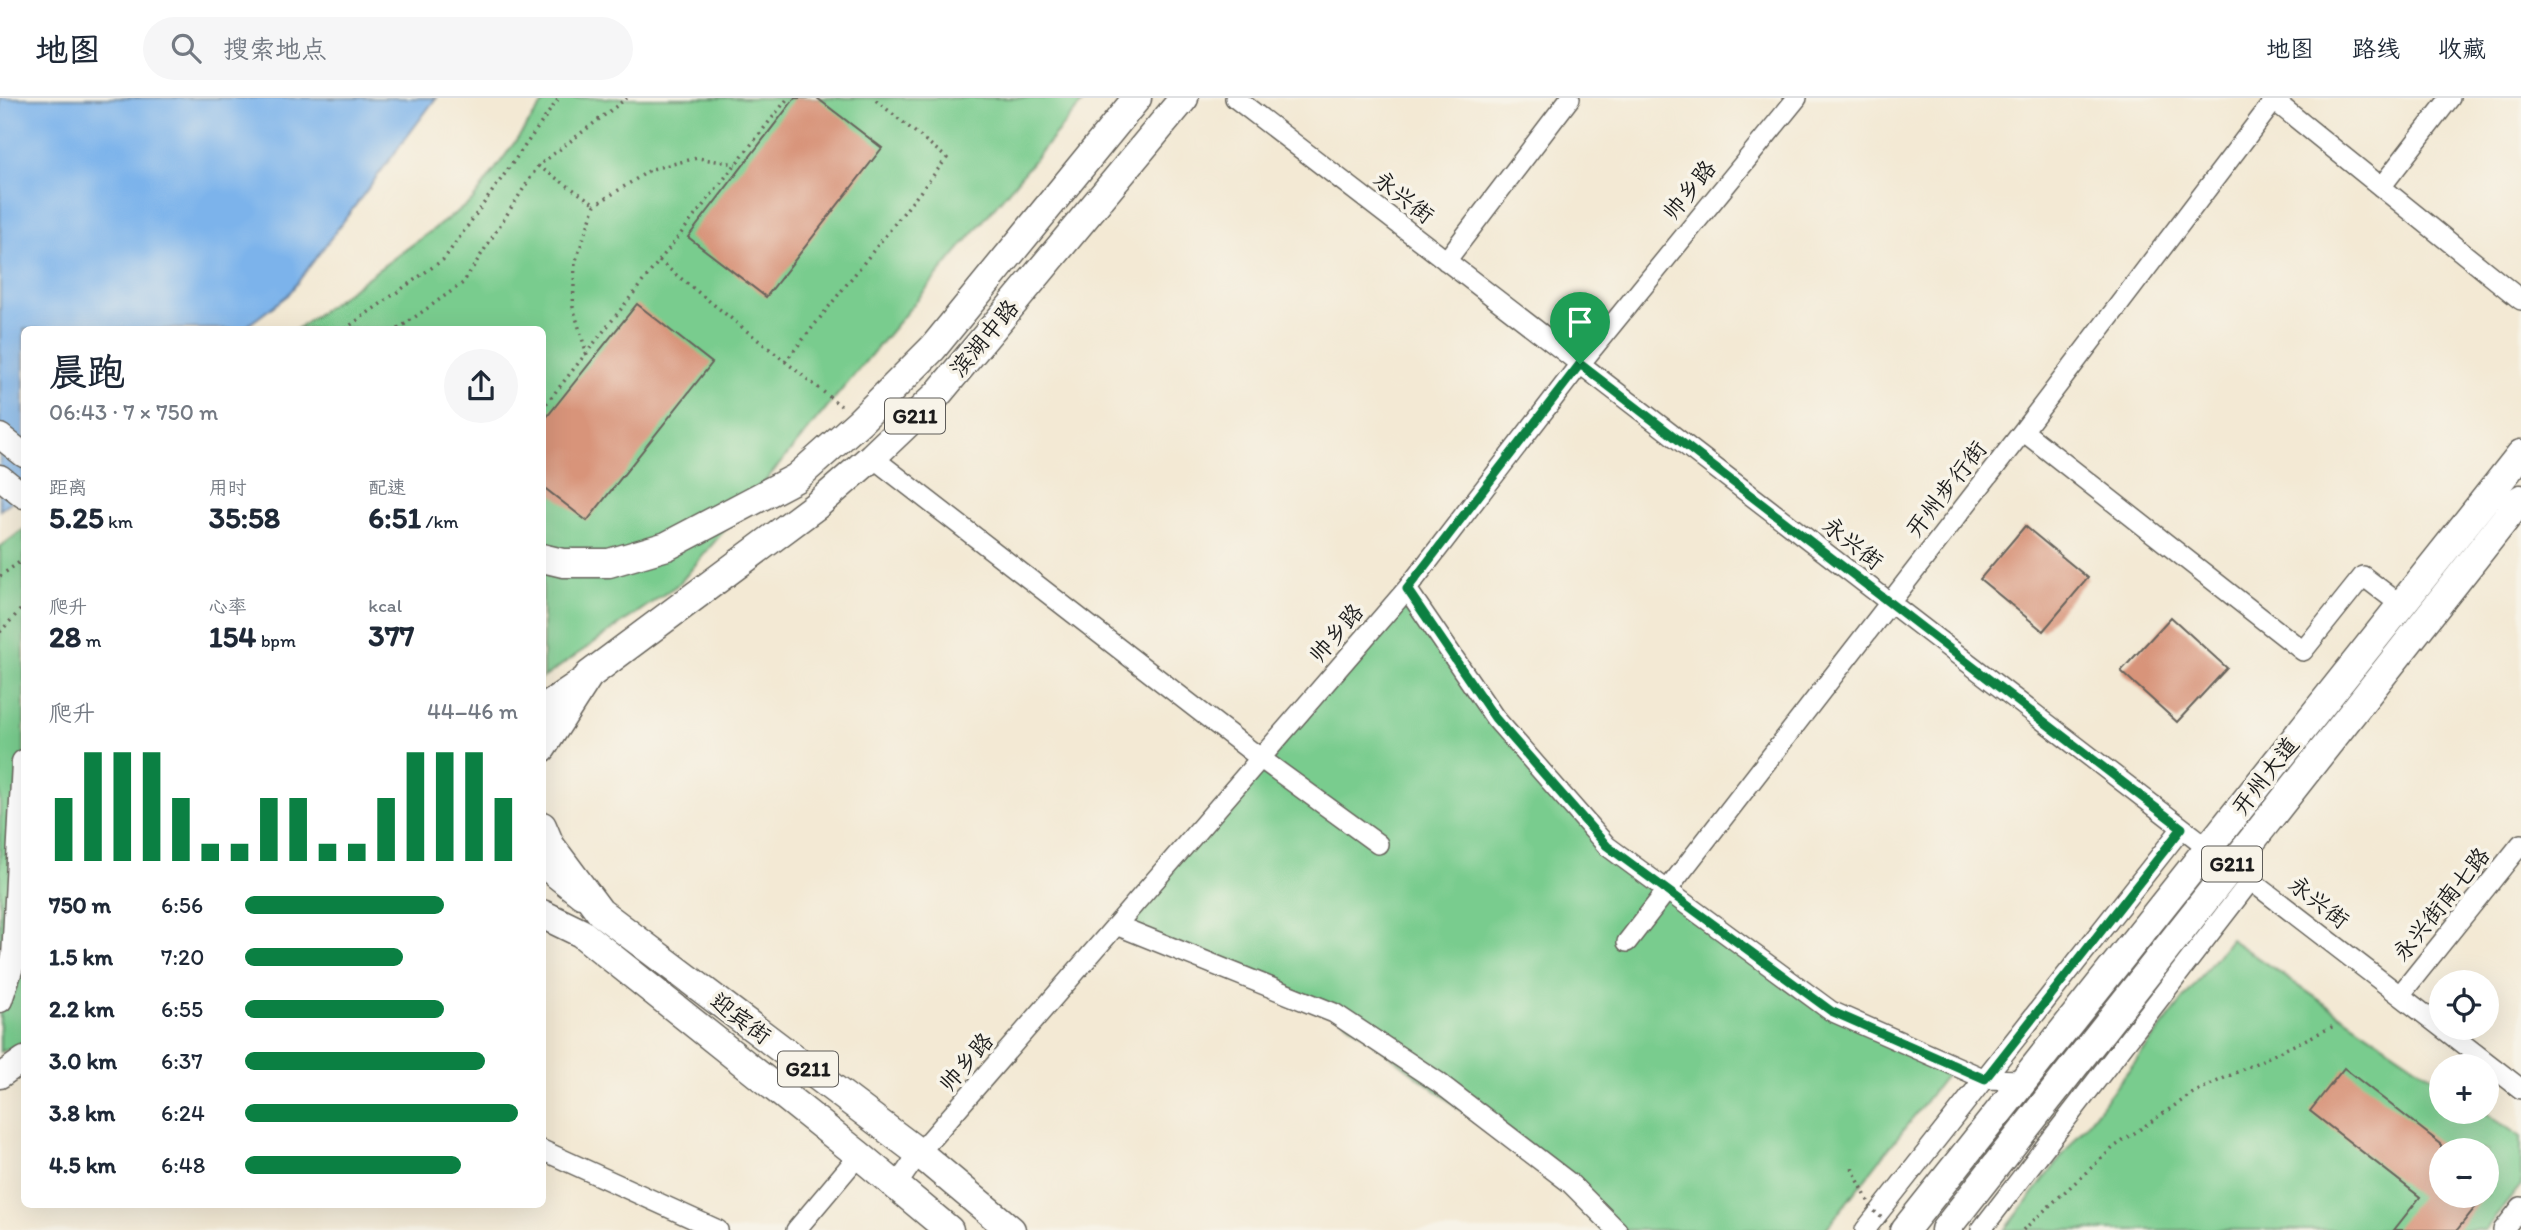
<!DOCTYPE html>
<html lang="zh">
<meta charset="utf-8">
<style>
body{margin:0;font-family:Itim,"LXGW WenKai TC",sans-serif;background:#f6f6f7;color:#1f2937;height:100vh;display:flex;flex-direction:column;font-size:26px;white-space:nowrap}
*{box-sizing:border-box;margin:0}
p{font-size:23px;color:#747a83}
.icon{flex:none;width:38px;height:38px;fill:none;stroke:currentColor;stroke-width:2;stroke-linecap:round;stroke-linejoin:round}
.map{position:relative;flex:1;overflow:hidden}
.drawer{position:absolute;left:21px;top:228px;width:525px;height:882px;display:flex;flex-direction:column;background:#fff;border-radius:10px;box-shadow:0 7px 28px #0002}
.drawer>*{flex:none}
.fabs{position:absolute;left:2429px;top:872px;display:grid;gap:14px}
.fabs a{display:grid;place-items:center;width:70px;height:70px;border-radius:50%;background:#fff;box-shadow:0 7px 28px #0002;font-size:35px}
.pin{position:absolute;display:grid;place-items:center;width:60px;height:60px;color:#fff;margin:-72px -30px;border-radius:50% 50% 50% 0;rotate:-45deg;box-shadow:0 0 7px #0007}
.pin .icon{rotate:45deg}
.round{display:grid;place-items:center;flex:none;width:74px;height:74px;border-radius:37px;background:#f6f6f7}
.headline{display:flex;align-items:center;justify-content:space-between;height:119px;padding:0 28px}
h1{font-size:38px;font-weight:700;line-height:52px}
.stats{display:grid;grid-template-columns:repeat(3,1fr);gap:10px;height:119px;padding:7px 28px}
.stats div{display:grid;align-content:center}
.stats b{font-size:30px;font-weight:700}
.stats small{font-size:19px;font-weight:400}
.stats p{font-size:19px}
.chart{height:196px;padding:14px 28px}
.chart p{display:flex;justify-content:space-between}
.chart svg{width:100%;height:126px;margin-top:7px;stroke:#0b8043;stroke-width:6}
ul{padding:0 28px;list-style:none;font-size:23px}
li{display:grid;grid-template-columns:112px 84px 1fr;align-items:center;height:52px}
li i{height:18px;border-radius:9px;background:#0b8043}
header{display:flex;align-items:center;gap:42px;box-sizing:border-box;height:98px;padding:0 35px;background:#fff;border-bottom:2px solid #e0e1e3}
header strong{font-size:33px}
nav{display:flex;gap:38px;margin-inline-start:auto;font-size:24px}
.search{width:490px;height:63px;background:#f6f6f7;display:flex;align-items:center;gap:18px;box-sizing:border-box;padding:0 24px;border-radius:38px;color:#747a83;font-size:26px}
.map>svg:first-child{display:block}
.green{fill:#79cc8e;stroke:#4a7455;stroke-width:2;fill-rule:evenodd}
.water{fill:#7cb3eb;stroke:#4c6884;stroke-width:2}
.building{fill:#d8947a}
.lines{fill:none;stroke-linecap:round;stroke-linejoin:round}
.minor-casing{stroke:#67645c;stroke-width:22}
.major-casing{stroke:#67645c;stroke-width:27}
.highway-casing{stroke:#67645c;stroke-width:31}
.path{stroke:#67645c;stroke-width:3.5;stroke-dasharray:2 5;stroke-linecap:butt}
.minor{stroke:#fff;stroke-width:19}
.major{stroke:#fff;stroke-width:24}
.highway{stroke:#fff;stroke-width:28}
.path-bridge{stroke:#67645c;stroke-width:3.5;stroke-dasharray:2 5;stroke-linecap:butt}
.route-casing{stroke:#fff;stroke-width:14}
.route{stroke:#0b8043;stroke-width:9}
.labels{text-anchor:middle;stroke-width:7;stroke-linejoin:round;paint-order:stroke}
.shield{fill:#f7f3e8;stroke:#5e5c59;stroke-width:2}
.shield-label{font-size:21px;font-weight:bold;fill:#1c1c1c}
.street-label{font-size:23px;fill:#1c1c1c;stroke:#f7f3e8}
</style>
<header>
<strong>地图</strong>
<div class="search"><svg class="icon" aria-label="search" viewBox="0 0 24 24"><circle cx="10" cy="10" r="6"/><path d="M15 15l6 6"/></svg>搜索地点</div>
<nav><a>地图</a><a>路线</a><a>收藏</a></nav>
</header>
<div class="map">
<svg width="2521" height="1132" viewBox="0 0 2521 1132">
<rect width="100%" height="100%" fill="#f7f3e8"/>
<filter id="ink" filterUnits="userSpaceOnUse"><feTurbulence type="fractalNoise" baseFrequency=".0143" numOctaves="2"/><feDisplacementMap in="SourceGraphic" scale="14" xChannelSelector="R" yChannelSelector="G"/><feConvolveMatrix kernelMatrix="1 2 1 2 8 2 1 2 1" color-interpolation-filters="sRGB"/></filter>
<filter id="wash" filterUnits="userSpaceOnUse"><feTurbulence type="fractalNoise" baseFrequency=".00686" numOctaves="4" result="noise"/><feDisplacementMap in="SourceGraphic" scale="28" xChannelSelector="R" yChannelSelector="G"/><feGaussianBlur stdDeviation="1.57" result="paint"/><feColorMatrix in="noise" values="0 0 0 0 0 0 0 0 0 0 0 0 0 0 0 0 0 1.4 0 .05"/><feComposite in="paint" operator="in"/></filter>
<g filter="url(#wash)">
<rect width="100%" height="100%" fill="#f3e9d4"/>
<path class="green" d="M547 0H1086L680 485 543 580 542 231H297L472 103Z
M24 431V942L15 949 0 954V449Z
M1407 491 1495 620 1607 748 1831 913 1954 967 1825 1132H1617L1335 915 1116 827Z
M2230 841 2441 985V1013H2483L2521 1039V1087L2485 1132H2005ZM2441 1052H2487V1097H2441Z"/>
<path class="water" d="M0 0H436L288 197 243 231H24V394L0 412Z"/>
<g id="blocks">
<path class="building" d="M795 0H817L882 50 766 199 688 139Z
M637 206 712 265 587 423 542 388V325Z
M2025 428 2088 480 2043 533 1980 481Z
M2171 519 2227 570 2177 624 2121 573Z
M2344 970 2441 1046V1097H2485L2457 1132H2394L2420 1099 2310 1013Z"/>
</g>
</g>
<g filter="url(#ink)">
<use href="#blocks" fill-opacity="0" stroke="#67645c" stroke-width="2"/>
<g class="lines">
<g class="minor-casing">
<path id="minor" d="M1235 0 2441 929
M2271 0 2521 202
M2381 89 2450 0
M1446 163 1570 0
M2023 333 2303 553 2363 478 2401 507
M872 359 1260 660 1378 746
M1407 491 1495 620 1607 748 1831 913 1985 981 2024 982
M1116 827 1334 915 1438 984 1570 1085 1617 1132
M1627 844 2023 333 2276 0
M2400 897 2521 746
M2441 929 2521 991
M542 1052 718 1132
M896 1088 919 1055 1407 491 1580 266 1797 0
M796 1132 859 1057
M1865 1132 2182 730
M1981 1132 2251 782
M2503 1132 2521 1109"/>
</g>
<g class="major-casing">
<path id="major" d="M0 338 24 357
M0 379 24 398
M542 609 585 580
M542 767 581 798
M0 902 14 860 24 664
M0 978 24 961"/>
</g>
<g class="highway-casing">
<path id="highway" d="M542 460 563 465H609L667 448 796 380 860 323 933 250 1137 0
M542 650 589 577 817 407 872 359 937 297 1184 0
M542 728 550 747 600 814 919 1055 1011 1132
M542 816 581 835 859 1057 949 1132
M1905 1132 2521 356
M1945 1132 2521 401"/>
</g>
<path class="path" d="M538 68 595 106
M659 163 841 308
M345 231 444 161 559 0
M398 231 463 185 538 68 627 0
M587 257 573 209 575 165 595 107 652 71 697 60 736 66
M785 264 947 60 873 0
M542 311 788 0
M0 478 24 461
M0 534 24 508
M2023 1132 2114 1049 2193 995 2334 928"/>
<use href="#minor" class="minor"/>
<use href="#major" class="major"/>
<use href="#highway" class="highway"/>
<path class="path-bridge" d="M1852 1070 1872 1111 1895 1132"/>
</g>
</g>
<g class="lines" filter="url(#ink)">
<g class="route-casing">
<path id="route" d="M1580 266 2182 730 1985 981 1831 913 1607 748 1495 620 1407 491Z"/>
</g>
<use href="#route" class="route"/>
</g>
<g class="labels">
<g class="shield">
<rect x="885" y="300.5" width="60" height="35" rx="5"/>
<rect x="2202" y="748.5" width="60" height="35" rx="5"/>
<rect x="778" y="953.5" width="60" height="35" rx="5"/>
</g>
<g class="shield-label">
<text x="915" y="325">G211</text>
<text x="2232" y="773">G211</text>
<text x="808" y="978">G211</text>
</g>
<g class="street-label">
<text transform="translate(1689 92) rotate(-51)" y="8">帅乡路</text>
<text transform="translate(1404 99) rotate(38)" y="8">永兴街</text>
<text transform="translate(984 240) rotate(-50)" y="8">滨湖中路</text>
<text transform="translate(1946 391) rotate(-52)" y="8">开州步行街</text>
<text transform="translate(1853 445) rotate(38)" y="8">永兴街</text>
<text transform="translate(1336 535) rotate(-49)" y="8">帅乡路</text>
<text transform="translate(2265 678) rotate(-52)" y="8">开州大道</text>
<text transform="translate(2319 804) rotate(38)" y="8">永兴街</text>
<text transform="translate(2441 806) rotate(-51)" y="8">永兴街南七路</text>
<text transform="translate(741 920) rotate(37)" y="8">迎宾街</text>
<text transform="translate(966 964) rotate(-49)" y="8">帅乡路</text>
</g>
</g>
</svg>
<div class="fabs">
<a><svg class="icon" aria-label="locate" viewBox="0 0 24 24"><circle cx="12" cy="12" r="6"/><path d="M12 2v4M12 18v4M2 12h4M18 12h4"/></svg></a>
<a>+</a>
<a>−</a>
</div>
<div class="pin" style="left:1580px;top:266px;background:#1e9e55"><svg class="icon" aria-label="arrive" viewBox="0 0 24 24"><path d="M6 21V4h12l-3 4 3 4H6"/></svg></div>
<section class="drawer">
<div class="headline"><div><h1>晨跑</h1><p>06:43 · 7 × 750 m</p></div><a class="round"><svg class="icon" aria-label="share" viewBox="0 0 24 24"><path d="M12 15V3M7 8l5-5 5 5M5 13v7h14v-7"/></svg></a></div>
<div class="stats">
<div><p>距离</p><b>5.25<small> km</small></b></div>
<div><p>用时</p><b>35:58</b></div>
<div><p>配速</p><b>6:51<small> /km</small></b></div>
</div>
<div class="stats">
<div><p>爬升</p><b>28<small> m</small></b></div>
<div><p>心率</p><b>154<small> bpm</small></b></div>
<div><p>kcal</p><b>377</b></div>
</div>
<div class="chart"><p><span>爬升</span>44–46 m</p>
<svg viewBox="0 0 160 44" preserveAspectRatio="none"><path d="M5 44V22M15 44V6M25 44V6M35 44V6M45 44V22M55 44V38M65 44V38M75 44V22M85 44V22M95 44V38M105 44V38M115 44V22M125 44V6M135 44V6M145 44V6M155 44V22"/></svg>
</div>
<ul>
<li><b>750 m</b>6:56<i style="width:73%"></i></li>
<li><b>1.5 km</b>7:20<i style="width:58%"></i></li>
<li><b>2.2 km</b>6:55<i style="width:73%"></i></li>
<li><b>3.0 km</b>6:37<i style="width:88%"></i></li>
<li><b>3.8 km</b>6:24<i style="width:100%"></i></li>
<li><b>4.5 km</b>6:48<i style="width:79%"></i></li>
</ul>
</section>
</div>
